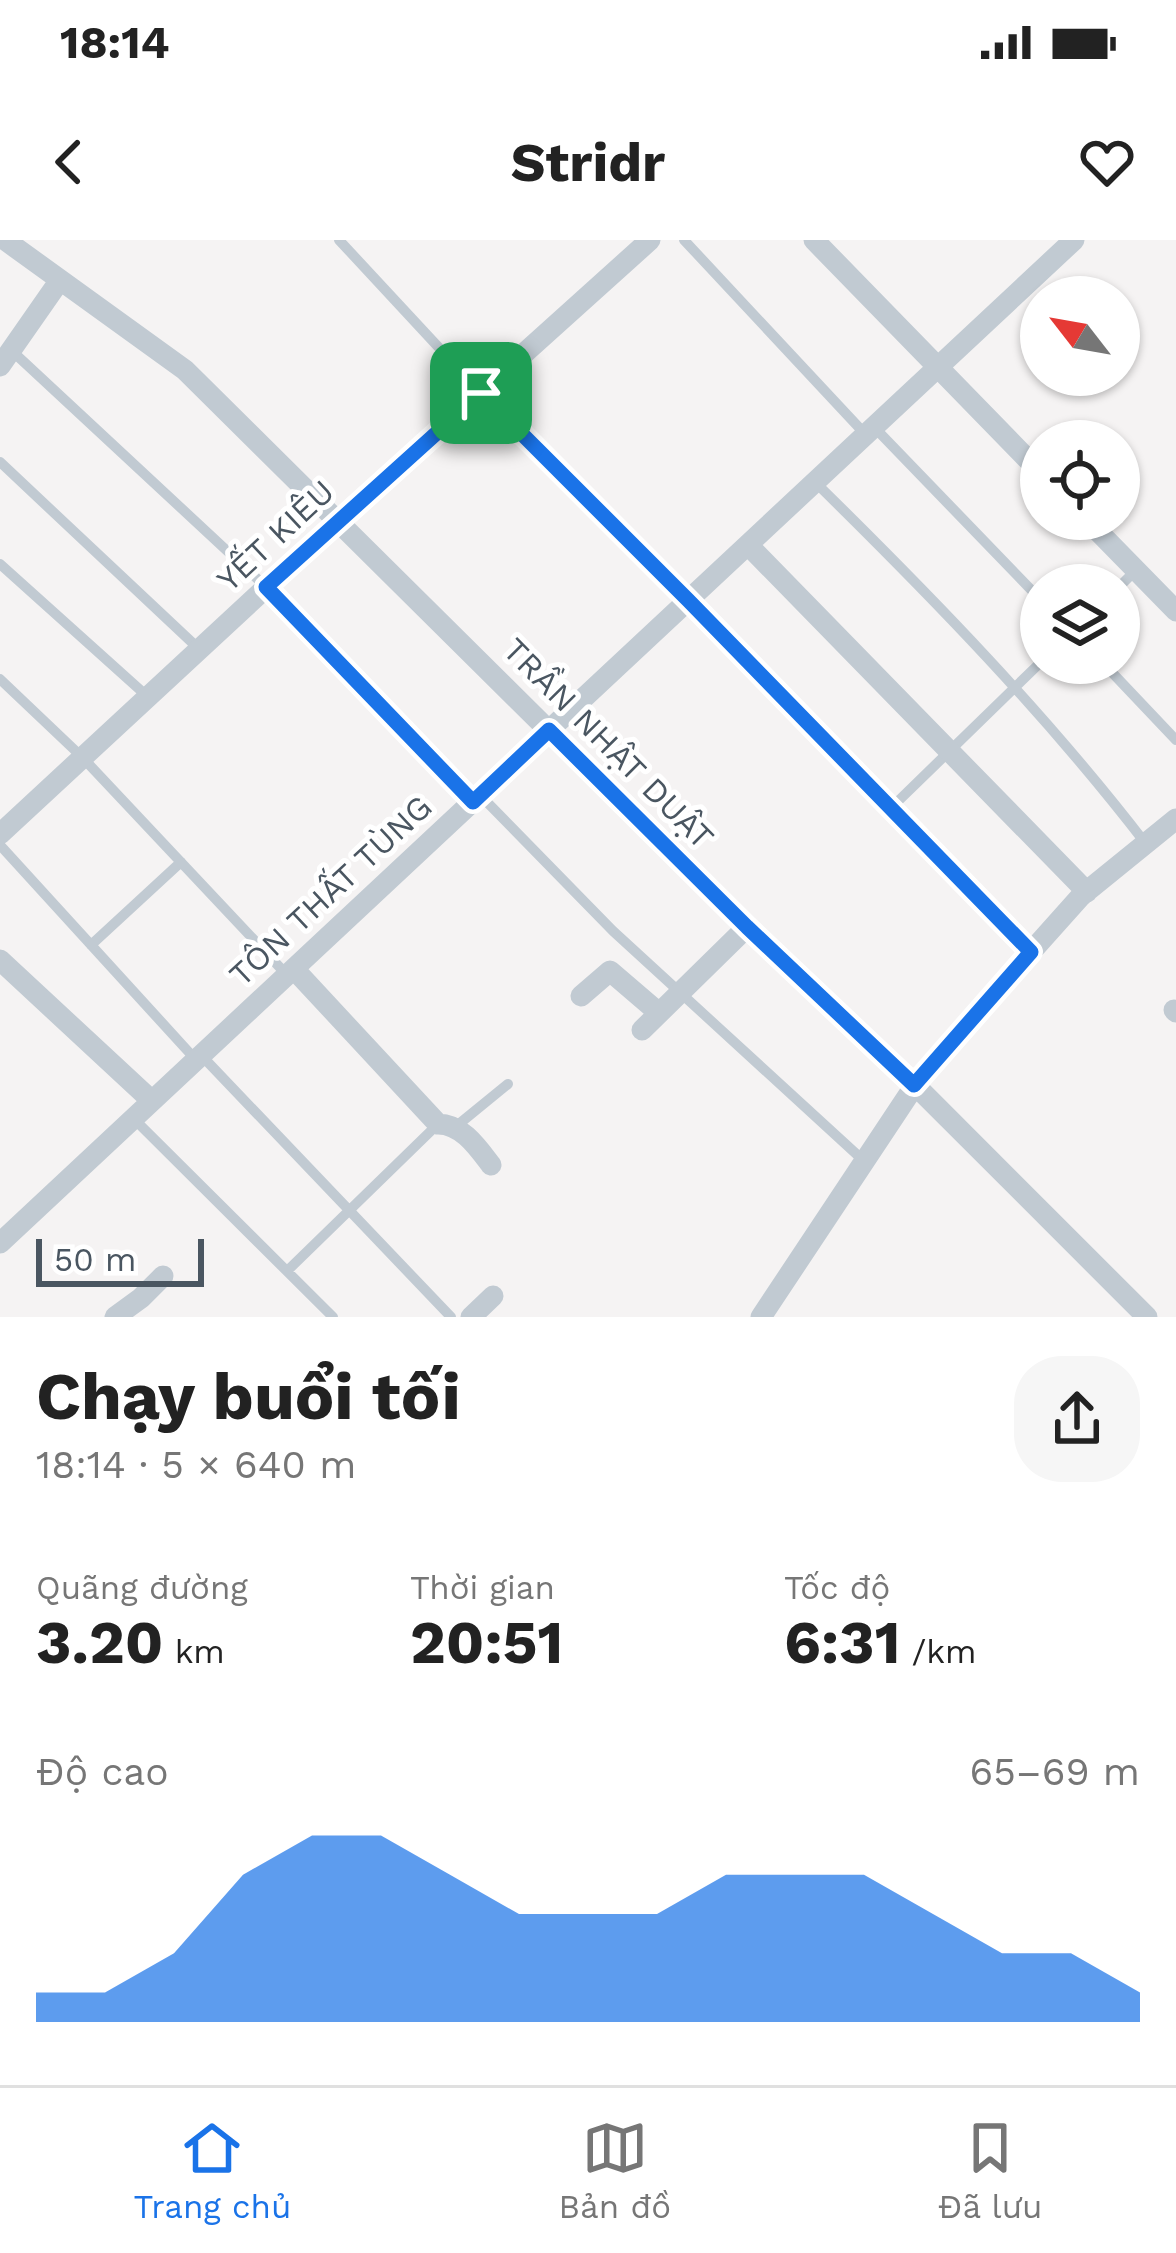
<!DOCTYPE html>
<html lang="vi">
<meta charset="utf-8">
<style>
body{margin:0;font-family:"Work Sans",sans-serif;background:#f6f6f6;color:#222;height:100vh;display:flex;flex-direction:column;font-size:45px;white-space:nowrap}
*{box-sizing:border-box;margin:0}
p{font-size:39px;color:#767676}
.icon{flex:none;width:66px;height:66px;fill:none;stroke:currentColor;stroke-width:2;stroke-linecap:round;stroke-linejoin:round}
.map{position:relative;height:1077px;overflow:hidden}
.drawer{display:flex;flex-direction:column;background:#fff;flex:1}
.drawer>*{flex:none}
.needle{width:78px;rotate:301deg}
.controls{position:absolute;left:1020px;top:36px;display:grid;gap:24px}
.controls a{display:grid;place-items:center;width:120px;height:120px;border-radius:50%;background:#fff;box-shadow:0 3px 9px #0004;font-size:60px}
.scale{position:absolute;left:36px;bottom:30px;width:168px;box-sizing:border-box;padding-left:12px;border:6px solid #4a5661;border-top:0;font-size:33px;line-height:42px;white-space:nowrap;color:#4a5661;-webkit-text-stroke:9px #fff;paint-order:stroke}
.pin{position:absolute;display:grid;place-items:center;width:102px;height:102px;color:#fff;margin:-51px;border-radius:24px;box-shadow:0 6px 18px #0006}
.round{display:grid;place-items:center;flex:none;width:126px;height:126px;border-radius:48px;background:#f6f6f6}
.headline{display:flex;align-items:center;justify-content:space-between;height:204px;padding:0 36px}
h1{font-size:66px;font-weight:700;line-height:90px}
.figures{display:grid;grid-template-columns:repeat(3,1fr);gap:18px;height:204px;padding:12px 36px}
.figures div{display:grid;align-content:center}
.figures b{font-size:60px;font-weight:700}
.figures small{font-size:33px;font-weight:400}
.figures p{font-size:33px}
.chart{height:336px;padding:24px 36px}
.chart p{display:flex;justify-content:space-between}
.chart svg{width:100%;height:216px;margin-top:12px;fill:#1a73e8;opacity:.7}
.status{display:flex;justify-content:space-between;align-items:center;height:84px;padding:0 60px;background:#fff;direction:ltr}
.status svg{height:33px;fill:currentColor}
header{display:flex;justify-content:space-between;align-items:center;height:156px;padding:0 36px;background:#fff;font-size:54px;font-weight:700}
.menu{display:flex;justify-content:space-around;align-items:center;height:168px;border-top:3px solid #e0e0e0;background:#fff;font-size:33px;color:#767676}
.menu a{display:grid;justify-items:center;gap:6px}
.menu .on{color:#1a73e8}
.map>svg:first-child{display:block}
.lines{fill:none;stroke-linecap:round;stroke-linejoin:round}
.lane{stroke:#c1cad2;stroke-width:10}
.street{stroke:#c1cad2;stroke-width:21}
.route-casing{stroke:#fff;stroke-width:24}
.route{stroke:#1a73e8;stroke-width:15}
.labels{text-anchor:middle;stroke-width:10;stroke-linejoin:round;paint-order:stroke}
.street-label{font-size:33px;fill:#4a5661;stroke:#fff}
</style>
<div class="status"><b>18:14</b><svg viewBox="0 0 49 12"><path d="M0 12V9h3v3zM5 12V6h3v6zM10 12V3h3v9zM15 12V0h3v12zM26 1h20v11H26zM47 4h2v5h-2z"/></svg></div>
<header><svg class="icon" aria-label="back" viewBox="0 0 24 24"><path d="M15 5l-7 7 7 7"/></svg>Stridr<svg class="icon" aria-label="heart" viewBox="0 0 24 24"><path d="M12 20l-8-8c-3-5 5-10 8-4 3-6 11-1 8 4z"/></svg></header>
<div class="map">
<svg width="1176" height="1077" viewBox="0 0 1176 1077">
<rect width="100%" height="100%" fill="#f5f3f3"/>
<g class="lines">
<path class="lane" d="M339 0 481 153 689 360 1031 712
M684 0 866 195
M11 110 266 347 472 561
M874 187 1041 360
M0 222 199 409
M815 242C932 357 1046 474 1146 604
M0 324 148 457
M1119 347 1136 330
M1103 423 1176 500
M0 439 82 517 287 735
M480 555 613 691 864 921
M891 568 1041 422
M0 605 196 820
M91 705 181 622
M201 815 451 1077
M133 878 333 1077
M454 888 508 844
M287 1031 438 884"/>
<path class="street" d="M5 0 185 130 747 687 915 845 1147 1077
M814 0 1041 233
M0 126 60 40
M1086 279 1176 371
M748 305 1087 652
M0 594 338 281 650 0
M0 720 152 861
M294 729 438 884C462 884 478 908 491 925
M581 756 610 731 659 773
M1174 770 1176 772
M642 790 747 687
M0 1003 1074 0
M115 1077 141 1058 163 1036
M471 1077 493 1056
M761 1077 923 833 1081 656 1176 579"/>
</g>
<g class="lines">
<g class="route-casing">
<path id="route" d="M481 153 688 360 1031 712 914 845 747 687 549 490 473 562 266 347Z"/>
</g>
<use href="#route" class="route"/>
</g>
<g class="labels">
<g class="street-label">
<text transform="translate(275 295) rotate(-43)" y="12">YẾT KIÊU</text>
<text transform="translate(609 503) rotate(45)" y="12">TRẦN NHẬT DUẬT</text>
<text transform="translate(330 650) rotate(-43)" y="12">TÔN THẤT TÙNG</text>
</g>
</g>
</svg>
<div class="controls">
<a><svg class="needle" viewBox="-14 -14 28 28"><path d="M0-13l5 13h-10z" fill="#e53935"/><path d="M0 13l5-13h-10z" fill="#767676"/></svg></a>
<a><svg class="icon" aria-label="locate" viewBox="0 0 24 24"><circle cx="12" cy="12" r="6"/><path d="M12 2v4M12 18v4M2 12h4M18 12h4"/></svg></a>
<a><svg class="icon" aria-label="layers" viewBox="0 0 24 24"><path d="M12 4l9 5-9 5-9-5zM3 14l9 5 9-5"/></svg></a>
</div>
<div class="scale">50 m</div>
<div class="pin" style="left:481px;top:153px;background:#1e9e55"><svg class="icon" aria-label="arrive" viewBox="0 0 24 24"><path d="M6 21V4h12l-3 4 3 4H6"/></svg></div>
</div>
<section class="drawer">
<div class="headline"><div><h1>Chạy buổi tối</h1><p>18:14 · 5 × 640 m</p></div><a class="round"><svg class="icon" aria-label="share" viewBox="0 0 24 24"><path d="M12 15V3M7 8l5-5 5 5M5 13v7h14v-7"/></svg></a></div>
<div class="figures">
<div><p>Quãng đường</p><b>3.20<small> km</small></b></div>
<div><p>Thời gian</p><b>20:51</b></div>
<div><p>Tốc độ</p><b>6:31<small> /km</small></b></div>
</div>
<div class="chart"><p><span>Độ cao</span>65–69 m</p>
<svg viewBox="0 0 160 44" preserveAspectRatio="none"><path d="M0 44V38L10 38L20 30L30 14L40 6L50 6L60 14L70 22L80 22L90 22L100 14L110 14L120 14L130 22L140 30L150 30L160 38V44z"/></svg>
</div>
</section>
<nav class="menu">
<a class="on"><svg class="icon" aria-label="home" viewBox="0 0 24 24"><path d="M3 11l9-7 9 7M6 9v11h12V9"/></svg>Trang chủ</a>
<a><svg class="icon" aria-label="map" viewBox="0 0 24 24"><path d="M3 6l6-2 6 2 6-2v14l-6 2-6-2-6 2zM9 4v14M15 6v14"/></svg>Bản đồ</a>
<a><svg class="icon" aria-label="saved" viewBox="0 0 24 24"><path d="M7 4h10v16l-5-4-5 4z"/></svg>Đã lưu</a>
</nav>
